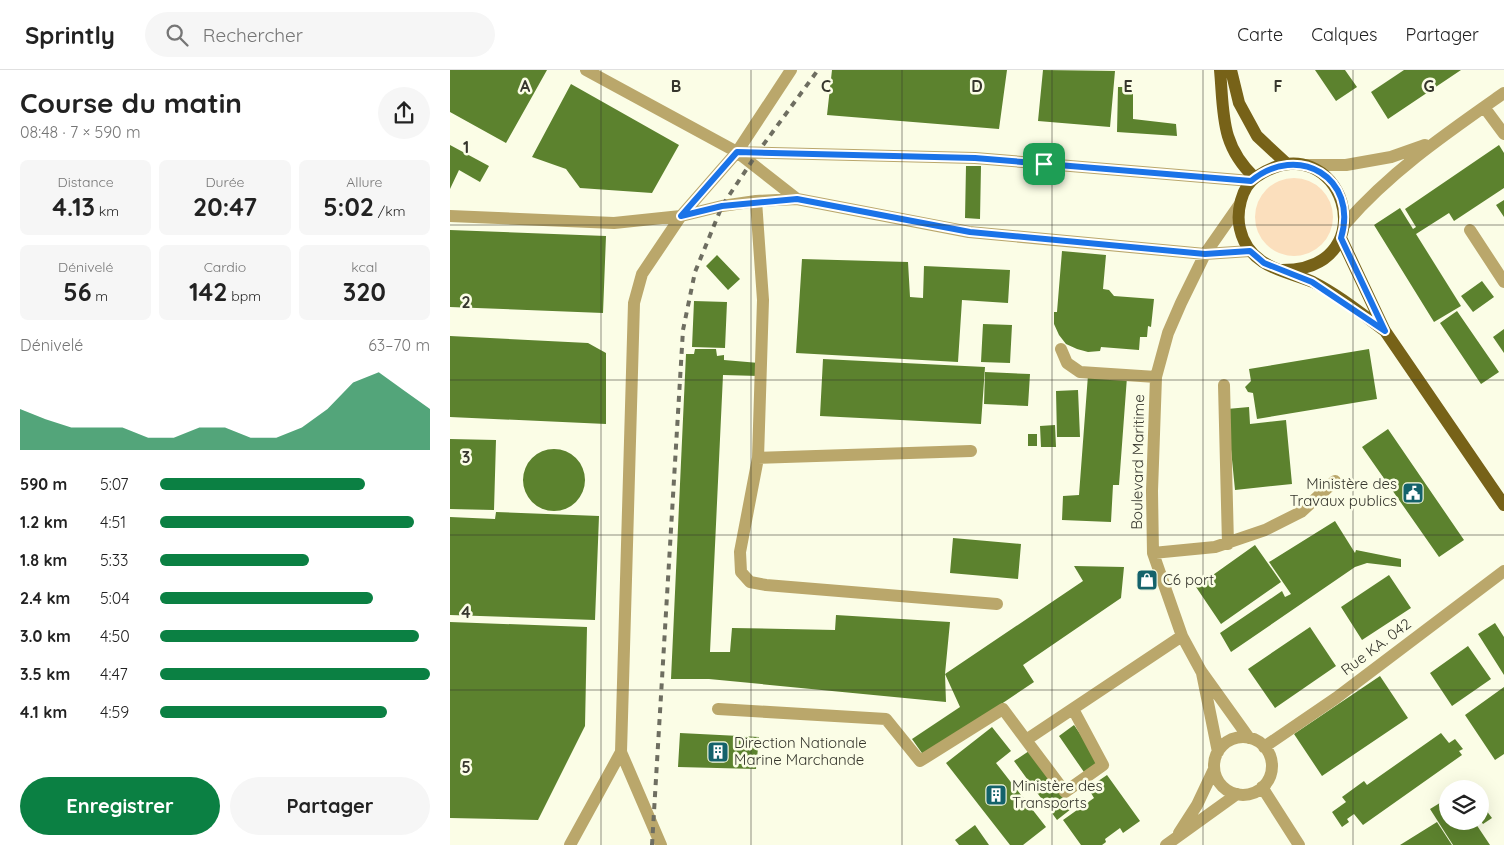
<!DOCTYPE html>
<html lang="fr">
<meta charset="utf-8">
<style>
body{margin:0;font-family:Quicksand,sans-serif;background:#f6f6f6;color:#222;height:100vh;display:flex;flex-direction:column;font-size:19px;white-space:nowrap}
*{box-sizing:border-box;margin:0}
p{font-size:16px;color:#767676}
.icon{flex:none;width:28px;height:28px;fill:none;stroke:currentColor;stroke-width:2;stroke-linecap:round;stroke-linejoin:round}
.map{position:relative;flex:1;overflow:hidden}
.drawer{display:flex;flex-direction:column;background:#fff;width:450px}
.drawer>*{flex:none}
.controls{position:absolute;left:989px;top:710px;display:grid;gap:10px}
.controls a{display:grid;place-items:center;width:50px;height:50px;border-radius:50%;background:#fff;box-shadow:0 5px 20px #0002;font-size:25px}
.pin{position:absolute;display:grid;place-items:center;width:42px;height:42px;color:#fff;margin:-21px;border-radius:10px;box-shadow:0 2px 8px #0006}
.round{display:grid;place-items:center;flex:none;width:52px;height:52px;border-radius:26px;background:#f6f6f6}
.headline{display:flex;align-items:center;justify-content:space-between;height:85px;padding:0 20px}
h1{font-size:28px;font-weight:800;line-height:38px}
.metrics{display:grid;grid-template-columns:repeat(3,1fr);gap:8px;height:85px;padding:5px 20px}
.metrics div{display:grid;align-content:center;border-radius:8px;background:#f6f6f6;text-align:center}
.metrics b{font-size:25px;font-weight:800}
.metrics small{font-size:14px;font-weight:400}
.metrics p{font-size:14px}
.chart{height:140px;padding:10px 20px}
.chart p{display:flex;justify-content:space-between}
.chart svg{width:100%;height:90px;margin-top:5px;fill:#0b8043;opacity:.7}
.button{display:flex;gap:10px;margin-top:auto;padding:10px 20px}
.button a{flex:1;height:58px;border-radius:30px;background:#0b8043;color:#fff;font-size:20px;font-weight:800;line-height:58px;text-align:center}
.button a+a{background:#f6f6f6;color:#222}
ul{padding:0 20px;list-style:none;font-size:16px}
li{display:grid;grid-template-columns:80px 60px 1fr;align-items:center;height:38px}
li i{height:12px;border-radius:6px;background:#0b8043}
header{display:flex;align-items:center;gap:30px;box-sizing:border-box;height:70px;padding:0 25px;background:#fff;border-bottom:1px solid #e0e0e0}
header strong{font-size:24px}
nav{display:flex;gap:28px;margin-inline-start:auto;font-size:18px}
.search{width:350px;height:45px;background:#f6f6f6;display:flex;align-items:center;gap:12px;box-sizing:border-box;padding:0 18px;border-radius:28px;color:#767676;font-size:19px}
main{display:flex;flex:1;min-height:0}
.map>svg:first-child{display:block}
.green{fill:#fbdfbd}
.building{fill:#5c822e}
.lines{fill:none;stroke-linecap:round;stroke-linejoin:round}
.minor{stroke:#baa76b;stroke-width:12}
.major{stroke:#776218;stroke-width:12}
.rail{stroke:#6e6e61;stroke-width:4;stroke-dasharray:6 6;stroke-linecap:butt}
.route-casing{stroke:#fff;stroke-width:10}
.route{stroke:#1a73e8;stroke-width:6}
.grid{fill:none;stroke:#36362d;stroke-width:1;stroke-opacity:0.55}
.labels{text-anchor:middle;stroke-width:5;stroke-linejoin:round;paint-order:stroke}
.street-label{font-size:15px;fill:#36362d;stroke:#fbfde6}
.poi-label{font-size:15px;fill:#36362d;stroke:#fbfde6;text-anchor:start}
.grid-label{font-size:16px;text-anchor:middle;font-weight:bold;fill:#36362d;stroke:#fbfde6;stroke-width:5;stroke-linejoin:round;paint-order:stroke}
</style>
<header>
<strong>Sprintly</strong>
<div class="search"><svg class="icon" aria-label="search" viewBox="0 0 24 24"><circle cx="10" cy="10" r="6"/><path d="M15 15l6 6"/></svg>Rechercher</div>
<nav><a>Carte</a><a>Calques</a><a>Partager</a></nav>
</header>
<main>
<section class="drawer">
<div class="headline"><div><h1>Course du matin</h1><p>08:48 · 7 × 590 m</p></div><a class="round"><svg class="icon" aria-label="share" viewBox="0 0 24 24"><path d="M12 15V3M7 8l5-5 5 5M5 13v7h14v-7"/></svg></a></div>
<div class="metrics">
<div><p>Distance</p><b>4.13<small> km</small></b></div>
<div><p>Durée</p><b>20:47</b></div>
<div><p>Allure</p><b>5:02<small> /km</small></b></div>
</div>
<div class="metrics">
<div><p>Dénivelé</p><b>56<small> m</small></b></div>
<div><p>Cardio</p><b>142<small> bpm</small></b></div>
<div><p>kcal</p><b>320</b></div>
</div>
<div class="chart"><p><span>Dénivelé</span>63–70 m</p>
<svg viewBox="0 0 160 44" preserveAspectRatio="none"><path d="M0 44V24L10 29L20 33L30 33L40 33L50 38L60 38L70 33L80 33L90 38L100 38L110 33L120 24L130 11L140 6L150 15L160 24V44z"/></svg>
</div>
<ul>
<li><b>590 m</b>5:07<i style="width:76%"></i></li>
<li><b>1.2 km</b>4:51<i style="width:94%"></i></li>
<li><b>1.8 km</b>5:33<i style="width:55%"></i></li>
<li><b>2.4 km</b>5:04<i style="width:79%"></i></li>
<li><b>3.0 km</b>4:50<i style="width:96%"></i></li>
<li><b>3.5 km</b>4:47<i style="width:100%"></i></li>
<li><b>4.1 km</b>4:59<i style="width:84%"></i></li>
</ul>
<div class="button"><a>Enregistrer</a><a>Partager</a></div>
</section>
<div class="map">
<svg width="1054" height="775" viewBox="0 0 1054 775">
<rect width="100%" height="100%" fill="#fbfde6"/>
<path class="green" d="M805 147a39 39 0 1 1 78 0a39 39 0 1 1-78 0Z"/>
<path class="building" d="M0 0H97L56 73 0 42Z
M382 0H557L549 59 377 45Z
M593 0 665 1 660 57 588 51Z
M865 0H895L907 17 886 31Z
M954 0H1011L938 49 921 22Z
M121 14 229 75 202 123 130 118 116 99 82 87Z
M668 17H683V49L726 54 727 66 667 62Z
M0 75 39 96 30 112 9 100 0 119Z
M1049 75 1054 83V118L1004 151 999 143 966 164 1011 236 984 252 924 155 950 138 963 159 966 157 955 139Z
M516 96H531L530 149 515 148Z
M1054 130V147L1046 135Z
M0 160 156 166 153 243 0 237Z
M612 181 656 185 653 219 659 220 664 226 704 229 701 257 698 256 697 267H690L689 280 651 277 650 281 638 282 627 279 616 274 609 265 604 254V242H607Z
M267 185 290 209 278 220 256 196Z
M352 189 458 192 460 227 473 228 474 196 560 200 558 233 512 230 508 292 346 283Z
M1032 211 1044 227 1023 242 1011 226Z
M244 231 277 232 275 278 242 277Z
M1007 241 1049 302 1031 314 990 253Z
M533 254 562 255 560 293 531 292Z
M1054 259V283L1043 267Z
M0 266 138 273 156 283V354L0 347Z
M245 279H266L267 286 274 285V290L309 293V306L273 305 260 582H280L282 558 385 560 386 545 500 552 495 604 633 511 624 496 674 497 671 528 573 595 584 612 474 686 462 669 510 637 495 604 496 632 259 609H221L236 284H244Z
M919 279 927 329 807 349 803 323 798 322 795 317 801 311 799 299Z
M373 289 535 297 531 354 370 346Z
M535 302 580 304 578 336 534 334Z
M638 305 677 307 669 415H663L661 452 612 450 613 426 629 425Z
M628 320 630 367H607L606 321Z
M799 337 800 354 836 350 842 414 785 420 777 339Z
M605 355 606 377H591L590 356Z
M938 359 1014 470 989 487 912 377Z
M578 364H587V376H578Z
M0 369 46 370 44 440 0 439Z
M73 410a31 31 0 1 1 62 0a31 31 0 1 1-62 0Z
M46 442 149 446 145 550 0 545V447L45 449Z
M885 451 905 483 906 480 951 489V497L917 493 905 497 781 582 770 563 832 521 835 527 841 524 819 492Z
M503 468 571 474 568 509 500 503Z
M805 475 831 512 771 554 746 517Z
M939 505 961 538 912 570 891 537Z
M0 552 137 557 135 656 88 750 0 748Z
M1045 553 1054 567V605L1028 564Z
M860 557 886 596 825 638 798 599Z
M1018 576 1041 609 1002 636 980 603Z
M930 606 958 648 872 706 844 664Z
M1054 617V684L1045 690 1015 645Z
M624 655 651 694 636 705 609 666Z
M542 657 561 681 546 693 596 757 573 775H560L496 693Z
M230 663 309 667 306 699 228 697Z
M991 663 999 673 1005 669 1013 679 1009 681 1012 685 913 755 904 744 897 749 899 752 892 757 882 742 896 732 892 727 914 711 917 715Z
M579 681 621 739 607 750 564 691Z
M657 705 690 751 673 763 670 758 655 769 656 772 652 775H631L613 750 644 728 638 718Z
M998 728V751H1030L1026 754 1040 775H1003L980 739Z
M1033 736 1042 748 1033 754 1030 750V738Z
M987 752 1002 775H950Z
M525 755 539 775H509L505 770Z"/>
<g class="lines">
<path class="minor" d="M136 0 287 82 347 129 519 162 755 184 800 181
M1034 37 1054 64
M287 82 525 88 801 111
M854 95H896L941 87 975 75
M306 131 313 230 308 388 290 482 291 502 300 512 316 515 547 534
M790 134 755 184 731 233 718 263 706 307 702 421 703 483 732 566 751 601 799 668
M0 146 164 153 231 146 272 136 306 131 347 129
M895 154C941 101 997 63 1054 23
M1020 160 1054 212
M611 279 617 293 630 302 706 307
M774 315 778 474
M308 388 521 381
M703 483 765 477 815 460 851 442 885 411
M752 603 768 682
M268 639 436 649 470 691 553 639 576 670 732 566
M764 696a29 29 0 1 1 58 0a29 29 0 1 1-58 0Z
M576 670 615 722 653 695 623 639
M814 677 886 628 1054 501
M171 682 211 775
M812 717 849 775
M729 763 747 735 764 699
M120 775 171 682 184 233 192 204 231 146 287 82 341 0
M716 775 787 724"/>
<path class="major" d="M770 0C774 44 770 75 805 108
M781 0 789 33 807 66 837 94
M891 168 935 261 1054 435
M832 200C940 200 891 49 806 107 791 117 786 143 790 159 793 173 801 184 813 192 828 202 847 205 863 212 889 225 912 244 935 261"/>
<path class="rail" d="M202 775 233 260 245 202 272 136 308 82 368 0"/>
</g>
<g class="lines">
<g class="route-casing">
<path id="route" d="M287 82 525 88 801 111C848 72 909 108 891 168L935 261 862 212 814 193 800 181 755 184 520 162 347 129 272 136 231 146Z"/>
</g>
<use href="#route" class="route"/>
</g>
<path class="grid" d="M151 0V775M301 0V775M452 0V775M602 0V775M753 0V775M903 0V775M0 155H1054M0 310H1054M0 465H1054M0 620H1054"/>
<defs>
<g id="civic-square" transform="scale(1.125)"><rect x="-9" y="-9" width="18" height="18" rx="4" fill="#14626b" stroke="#fbfde6"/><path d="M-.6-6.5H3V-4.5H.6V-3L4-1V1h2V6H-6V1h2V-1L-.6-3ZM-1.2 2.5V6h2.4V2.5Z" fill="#fff"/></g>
<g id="shop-square" transform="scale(1.125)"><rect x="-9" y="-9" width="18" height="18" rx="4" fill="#14626b" stroke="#fbfde6"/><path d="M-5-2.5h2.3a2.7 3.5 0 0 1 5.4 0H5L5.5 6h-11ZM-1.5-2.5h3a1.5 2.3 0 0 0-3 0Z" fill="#fff"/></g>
<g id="building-square" transform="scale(1.125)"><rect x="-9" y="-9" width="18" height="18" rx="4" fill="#14626b" stroke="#fbfde6"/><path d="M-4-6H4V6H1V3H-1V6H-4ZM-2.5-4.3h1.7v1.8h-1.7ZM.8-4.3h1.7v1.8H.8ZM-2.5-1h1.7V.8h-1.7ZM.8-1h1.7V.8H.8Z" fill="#fff"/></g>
</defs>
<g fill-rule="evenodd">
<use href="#civic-square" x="963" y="423"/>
<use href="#shop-square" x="697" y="510"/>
<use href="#building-square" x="268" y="682"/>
<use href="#building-square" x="546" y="725"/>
</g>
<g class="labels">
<g class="street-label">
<text transform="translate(688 392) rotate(-89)" y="5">Boulevard Maritime</text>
<text transform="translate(926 577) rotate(-37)" y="5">Rue KA. 042</text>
</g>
<g class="poi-label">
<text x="947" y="419" text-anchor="end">Ministère des<tspan x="947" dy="17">Travaux publics</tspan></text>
<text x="713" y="515">C6 port</text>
<text x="284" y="678">Direction Nationale<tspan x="284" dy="17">Marine Marchande</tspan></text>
<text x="562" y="721">Ministère des<tspan x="562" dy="17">Transports</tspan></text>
</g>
</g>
<g class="grid-label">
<text x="75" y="22">A</text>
<text x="226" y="22">B</text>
<text x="376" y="22">C</text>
<text x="527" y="22">D</text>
<text x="678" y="22">E</text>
<text x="828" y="22">F</text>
<text x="979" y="22">G</text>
<text x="16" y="83">1</text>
<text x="16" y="238">2</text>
<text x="16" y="393">3</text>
<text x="16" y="548">4</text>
<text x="16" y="703">5</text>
</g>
</svg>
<div class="controls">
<a><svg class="icon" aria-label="layers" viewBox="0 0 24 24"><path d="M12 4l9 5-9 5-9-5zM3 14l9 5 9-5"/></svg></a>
</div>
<div class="pin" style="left:594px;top:94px;background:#1e9e55"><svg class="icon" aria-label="arrive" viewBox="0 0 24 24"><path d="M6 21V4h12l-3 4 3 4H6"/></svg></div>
</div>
</main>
